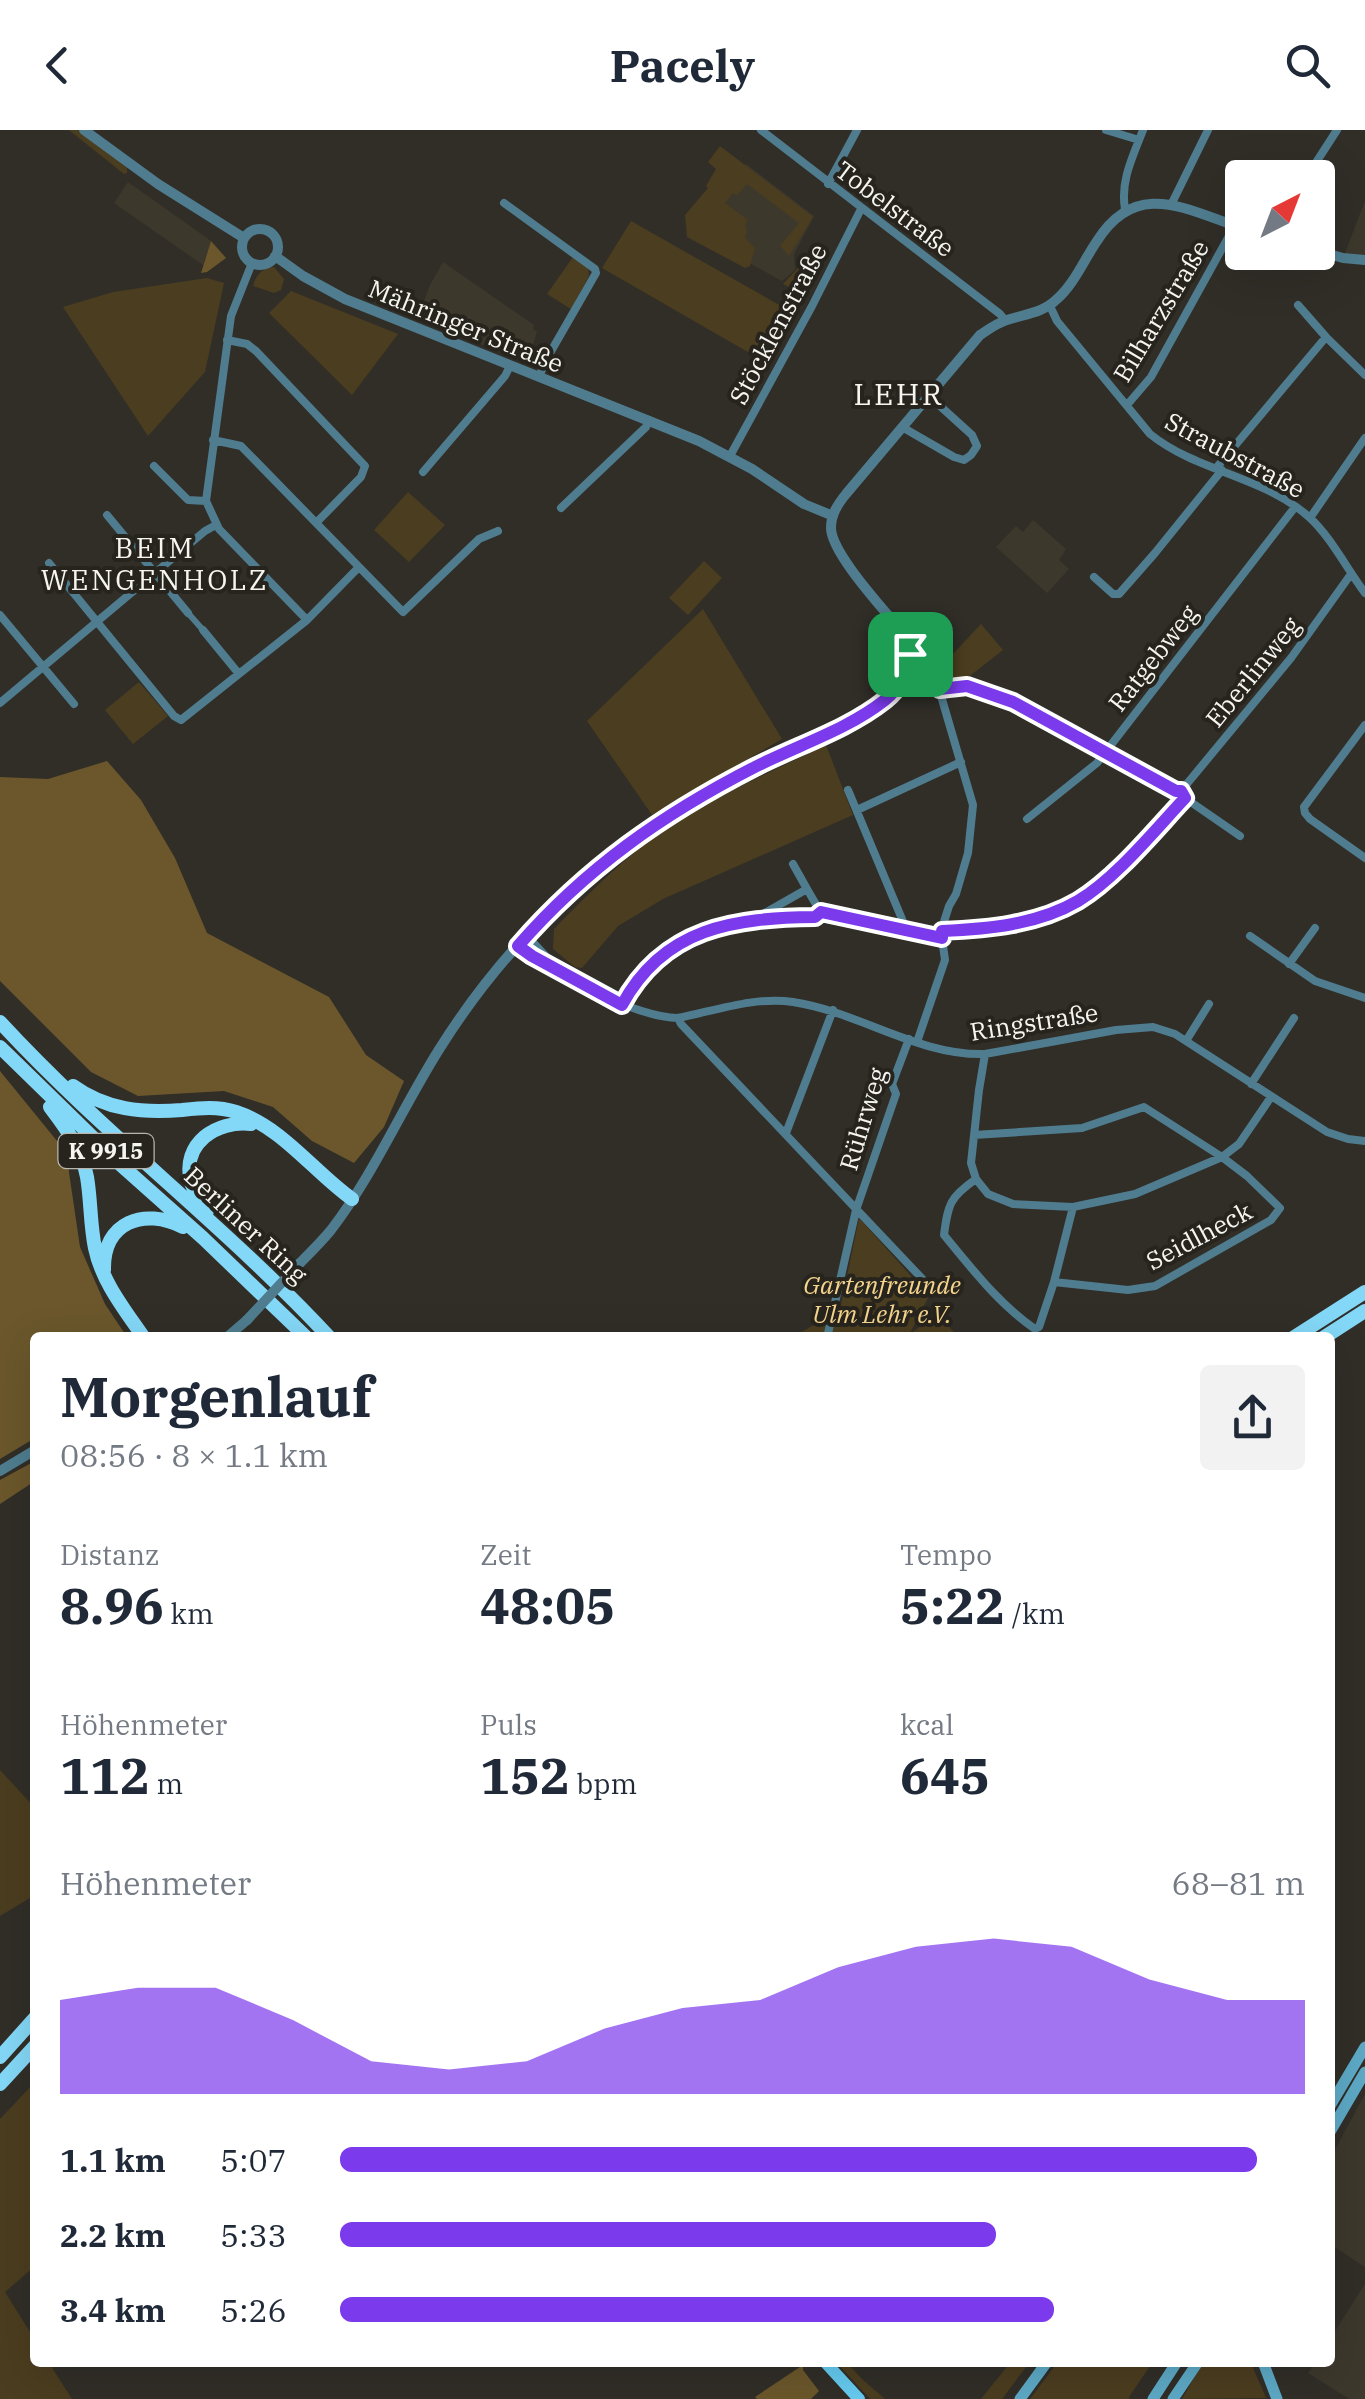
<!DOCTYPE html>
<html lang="de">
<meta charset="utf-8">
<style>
body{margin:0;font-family:"IBM Plex Serif",serif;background:#f2f2f3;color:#1f2937;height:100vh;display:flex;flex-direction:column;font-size:38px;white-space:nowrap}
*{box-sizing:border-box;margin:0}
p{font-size:32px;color:#747a83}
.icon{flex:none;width:55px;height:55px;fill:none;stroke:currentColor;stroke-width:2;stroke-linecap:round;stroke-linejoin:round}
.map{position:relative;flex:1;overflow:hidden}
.drawer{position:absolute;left:30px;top:1202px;width:1305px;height:1035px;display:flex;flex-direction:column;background:#fff;border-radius:10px;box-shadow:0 10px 40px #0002}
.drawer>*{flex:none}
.needle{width:65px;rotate:42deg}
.fabs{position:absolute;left:1225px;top:30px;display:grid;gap:20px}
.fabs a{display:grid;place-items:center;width:110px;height:110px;border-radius:10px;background:#fff;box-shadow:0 10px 40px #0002;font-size:50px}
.pin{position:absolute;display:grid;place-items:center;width:85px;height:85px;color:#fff;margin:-42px;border-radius:20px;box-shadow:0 5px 15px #0006}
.round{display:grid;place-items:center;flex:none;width:105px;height:105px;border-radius:10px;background:#f2f2f3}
.headline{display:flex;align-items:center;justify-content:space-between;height:170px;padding:0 30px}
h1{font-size:55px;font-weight:800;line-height:75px}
.figures{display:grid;grid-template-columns:repeat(3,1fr);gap:15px;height:170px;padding:10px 30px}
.figures div{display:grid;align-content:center}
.figures b{font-size:50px;font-weight:800}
.figures small{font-size:28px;font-weight:400}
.figures p{font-size:28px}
.chart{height:280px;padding:20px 30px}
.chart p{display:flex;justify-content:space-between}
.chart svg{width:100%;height:180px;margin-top:10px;fill:#7c3aed;opacity:.7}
ul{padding:0 30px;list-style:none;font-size:32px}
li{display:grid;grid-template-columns:160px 120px 1fr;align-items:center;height:75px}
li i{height:25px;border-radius:12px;background:#7c3aed}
header{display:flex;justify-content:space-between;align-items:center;height:130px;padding:0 30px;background:#fff;font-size:45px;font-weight:800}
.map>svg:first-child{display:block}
.built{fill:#3d382c}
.green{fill:#4b3d1f}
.forest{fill:#6b572b}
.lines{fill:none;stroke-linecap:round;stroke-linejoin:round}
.pedestrian{stroke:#4f7d8f;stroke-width:6}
.minor{stroke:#4f7d8f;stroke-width:8}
.tertiary{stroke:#4f7d8f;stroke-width:10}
.secondary{stroke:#5da9c6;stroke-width:11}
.primary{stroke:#66cbf0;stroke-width:12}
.trunk{stroke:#84d8f7;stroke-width:14}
.tertiary-bridge{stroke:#4f7d8f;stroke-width:10}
.route-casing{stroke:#fff;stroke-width:20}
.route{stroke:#7c3aed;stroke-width:12}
.labels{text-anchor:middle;stroke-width:8;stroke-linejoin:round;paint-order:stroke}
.shield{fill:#27241e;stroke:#b8b6b1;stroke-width:2.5}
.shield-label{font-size:22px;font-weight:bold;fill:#f6f5f0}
.street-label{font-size:25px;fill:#f6f5f0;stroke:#27241e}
.park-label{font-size:25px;font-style:italic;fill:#f5d58d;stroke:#27241e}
.neighbourhood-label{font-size:28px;letter-spacing:2.5px;fill:#f6f5f0;stroke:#27241e}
.quarter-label{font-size:30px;letter-spacing:2.5px;fill:#f6f5f0;stroke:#27241e}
</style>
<header><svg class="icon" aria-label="back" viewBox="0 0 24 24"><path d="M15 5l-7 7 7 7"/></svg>Pacely<svg class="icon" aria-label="search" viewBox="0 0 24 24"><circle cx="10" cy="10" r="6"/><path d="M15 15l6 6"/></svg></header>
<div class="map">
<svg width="1365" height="2269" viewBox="0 0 1365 2269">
<rect width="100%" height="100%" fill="#312e28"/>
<path class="built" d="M746 34 814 86 794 124 795 140 782 151 691 101Z
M128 52 211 111 203 135 114 73Z
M1365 71V130L1343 128Z
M443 132 534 195 533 199 537 202 527 234 418 187 430 155Z
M1033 390 1066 419 1059 430 1069 439 1047 463 996 417 1016 396 1023 402Z
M1365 1964V2137L1330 2114V2029Z
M1365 2154V2269H1349L1308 2243 1315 2233 1330 2232V2209Z"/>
<path class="green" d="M69 0H78L127 37V43L124 44Z
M720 16 813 87 789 126 780 116 799 93 747 54 737 65 733 63 725 73 748 90 745 94 747 102 745 108 755 118 750 136 745 138 687 107 685 85 708 58 706 56 716 39 708 32Z
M631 91 781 176 753 225 602 138Z
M573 127 588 137 589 146 571 179 547 164Z
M274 137 284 149 281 160 274 163 253 156C256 145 262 138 274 137Z
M798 138 814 149 804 165 783 154Z
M207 148 224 153 205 242 148 306 63 177 113 162Z
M291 161 398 204 352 265 269 183Z
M408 362 445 395 409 432 374 400Z
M704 431 722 448 688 485 669 468Z
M703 479 782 609 652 685 587 591Z
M981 494 1003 520 962 552 938 540Z
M139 552 168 586 133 614 105 580Z
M826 615 853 685 663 769 618 796 582 838 575 837 553 819 554 799C585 767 615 737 650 710 703 671 767 644 826 615Z
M859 1088 929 1166 909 1205 936 1184 959 1207 791 1208 840 1180Z
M0 1640 35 1678V1765L0 1786Z
M35 1952V2136L5 2162 35 2210V2232L49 2233 72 2269H0V1989Z
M1203 2232 1251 2233 1266 2268 1182 2269Z
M837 2233H847L863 2250 885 2269H870Z
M1010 2233H1029L1002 2269H981Z
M1057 2233V2232L1152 2233 1129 2267 1130 2269H1030Z"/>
<path class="forest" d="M211 111 226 128 207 142 201 143Z
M107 631 141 670 175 728 207 803 329 867 366 925 404 951 384 997 354 1033 312 1011 273 977 224 961 138 966 91 942 0 851V647L48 649Z
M0 941 66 1022 80 1117 105 1174 127 1207 35 1208V1308L0 1329Z
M35 1331V1351L0 1374V1350Z
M803 2235V2240L819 2261 811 2269H757L755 2267Z"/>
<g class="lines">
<path class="pedestrian" d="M188 483 203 500"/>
<path class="minor" d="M761 0 1000 184 1005 190
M1106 0 1139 10
M1306 48 1337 0
M828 54 857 0
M504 73 595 139 596 143 546 230 539 247
M1171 75 1208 0
M1125 79C1120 51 1133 26 1143 0
M252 133 231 186 206 371 219 399 307 490
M1050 176 1057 191 1150 304C1197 342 1263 346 1309 387 1331 407 1347 439 1365 463
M1326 207 1365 245
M227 210 247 214 256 221 365 336 361 347 316 393
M1127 275 1151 247 1229 106
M902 297 954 327 964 330 971 325 977 316 972 305 929 266
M213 310 241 316 403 482 479 409 498 401
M730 326 812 176 861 79
M154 336 188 370 206 371
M1217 337 1326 207 1298 175
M423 342 505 246 510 236
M561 378 646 297 649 290
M107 385 188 483
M1310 388 1365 308
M49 433 174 586 181 590 307 490 359 437
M1094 447 1113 464H1119L1155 423 1222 340
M0 485 74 574
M203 500 239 544
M910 524 920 530 926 536 939 559 973 675 968 723 956 764 949 776 941 801 945 830 917 912
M939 559 967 556 981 559 1013 572 1175 661H1181L1185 668 1240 706
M0 573 205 401 216 395
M1365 595 1304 677 1305 683 1310 689 1365 728
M848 660 907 801 942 808
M1181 661 1291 528 1351 444
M857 680 961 632
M1027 689 1097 633 1295 377
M793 734 807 759
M758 787 807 759 821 783
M941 801C987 799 1037 795 1078 771 1118 747 1153 702 1185 668
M527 806 555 836
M1250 806 1315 851 1365 868
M518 817C555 843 633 887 678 888 714 881 756 866 793 872 859 882 918 926 985 924L1116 900 1153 897 1175 904 1327 1002 1348 1009 1365 1011
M1289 834 1315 798
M623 875C663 797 736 788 815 787L821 783 907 801
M678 888 681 894 930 1157
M1186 911 1209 874
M985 924 979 960 971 1033 976 1049 988 1064 1013 1074 1073 1077 1135 1064 1222 1027 1239 1014 1271 967
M1251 954 1294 888
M786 1003 833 880
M974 1005 1082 998 1144 977 1222 1027 1247 1046 1280 1078 1271 1090 1155 1156 1128 1160 1054 1152 1039 1197 1035 1199C999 1174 972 1139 944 1105 948 1074 950 1067 976 1049
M1054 1152 1073 1077
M827 1208 856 1080 896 964 892 954 909 909"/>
<path class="tertiary" d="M84 0 158 54 244 108
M242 117a18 18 0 1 1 36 0a18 18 0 1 1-36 0Z
M1318 121 1343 128 1365 130
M275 126 303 146 345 169 699 311 752 339 804 374 833 386
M300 1133C311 1122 322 1111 331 1100 374 1044 402 978 440 918 484 848 541 784 605 732 638 704 674 681 711 660 737 645 765 631 792 619 822 605 885 582 901 553 906 543 912 528 909 517 906 507 899 499 893 491 877 472 831 421 831 398 831 384 838 374 846 364L980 205C989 199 997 193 1007 190 1025 184 1043 183 1057 169 1074 154 1084 130 1097 111 1137 48 1186 80 1242 98
M226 1208 247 1190
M0 1341 35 1320"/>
<path class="secondary" d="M1330 1976 1365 1917
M1330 2002 1365 1942
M1263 2232 1277 2269
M1020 2269 1047 2232
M1153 2269 1177 2232
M1173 2269 1198 2232"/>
<path class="primary" d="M825 2232 859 2269"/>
<path class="trunk" d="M0 892C103 1004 226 1096 330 1208
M0 917 121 1035 203 1108 307 1208
M73 956C106 980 142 983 182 980 200 978 218 976 236 982 282 997 314 1042 352 1069
M50 977C66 998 82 1020 87 1047 91 1070 90 1094 95 1118 102 1152 125 1180 144 1208
M207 1081C202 1071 194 1063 191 1052 181 1013 217 990 251 994
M104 1140C103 1092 144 1077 183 1097
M1293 1208 1365 1162
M1323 1208 1365 1181
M0 1927 35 1888
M0 1954 35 1916"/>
<path class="tertiary-bridge" d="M247 1190 300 1133"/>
</g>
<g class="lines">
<g class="route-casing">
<path id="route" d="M910 524 920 530 940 559 967 556 1013 572 1176 661H1181L1185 668C1154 701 1116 748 1078 771 1037 795 987 799 942 801V808L821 782 815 787C735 788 664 797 622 875L532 826 518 816C586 738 663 684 755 637 798 615 847 600 885 570 900 558 907 543 910 524Z"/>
</g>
<use href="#route" class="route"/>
</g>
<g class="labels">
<rect class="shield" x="58.5" y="1004" width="95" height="34" rx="8"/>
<g class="shield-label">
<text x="106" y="1029">K 9915</text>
</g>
<g class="street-label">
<text transform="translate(895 79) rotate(37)" y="9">Tobelstraße</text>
<text transform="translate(1161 181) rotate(-59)" y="9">Bilharzstraße</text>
<text transform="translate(778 194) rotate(-62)" y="9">Stöcklenstraße</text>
<text transform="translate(466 196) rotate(22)" y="9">Mähringer Straße</text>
<text transform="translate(1235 325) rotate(28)" y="9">Straubstraße</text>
<text transform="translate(1153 528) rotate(-52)" y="9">Ratgebweg</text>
<text transform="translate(1253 542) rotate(-51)" y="9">Eberlinweg</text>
<text transform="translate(1034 892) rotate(-9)" y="9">Ringstraße</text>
<text transform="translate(863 989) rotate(-73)" y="9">Rührweg</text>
<text transform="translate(246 1095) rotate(43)" y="9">Berliner Ring</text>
<text transform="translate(1199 1106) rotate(-28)" y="9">Seidlheck</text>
</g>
<g class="park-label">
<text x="882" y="1164">Gartenfreunde<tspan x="882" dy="29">Ulm Lehr e.V.</tspan></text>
</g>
<g class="neighbourhood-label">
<text x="155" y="428">BEIM<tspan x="155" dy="32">WENGENHOLZ</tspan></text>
</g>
<g class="quarter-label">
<text x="899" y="275">LEHR</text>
</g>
</g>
</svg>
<div class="fabs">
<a><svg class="needle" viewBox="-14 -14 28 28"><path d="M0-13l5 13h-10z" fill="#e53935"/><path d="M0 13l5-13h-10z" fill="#747a83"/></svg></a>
</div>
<div class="pin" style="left:910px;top:524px;background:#1e9e55"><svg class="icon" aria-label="arrive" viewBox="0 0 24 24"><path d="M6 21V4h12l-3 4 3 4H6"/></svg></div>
<section class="drawer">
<div class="headline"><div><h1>Morgenlauf</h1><p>08:56 · 8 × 1.1 km</p></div><a class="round"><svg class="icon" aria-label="share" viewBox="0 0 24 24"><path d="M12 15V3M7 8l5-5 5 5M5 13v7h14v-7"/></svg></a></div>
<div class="figures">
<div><p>Distanz</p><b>8.96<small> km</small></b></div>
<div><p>Zeit</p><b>48:05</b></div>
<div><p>Tempo</p><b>5:22<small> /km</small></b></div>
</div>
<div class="figures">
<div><p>Höhenmeter</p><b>112<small> m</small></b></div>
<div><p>Puls</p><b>152<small> bpm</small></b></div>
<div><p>kcal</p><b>645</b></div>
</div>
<div class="chart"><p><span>Höhenmeter</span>68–81 m</p>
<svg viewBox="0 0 160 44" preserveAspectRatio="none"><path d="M0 44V21L10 18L20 18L30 26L40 36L50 38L60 36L70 28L80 23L90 21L100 13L110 8L120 6L130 8L140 16L150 21L160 21V44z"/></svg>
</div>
<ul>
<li><b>1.1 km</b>5:07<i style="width:95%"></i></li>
<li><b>2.2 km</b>5:33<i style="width:68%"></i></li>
<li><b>3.4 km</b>5:26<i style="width:74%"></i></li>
</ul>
</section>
</div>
